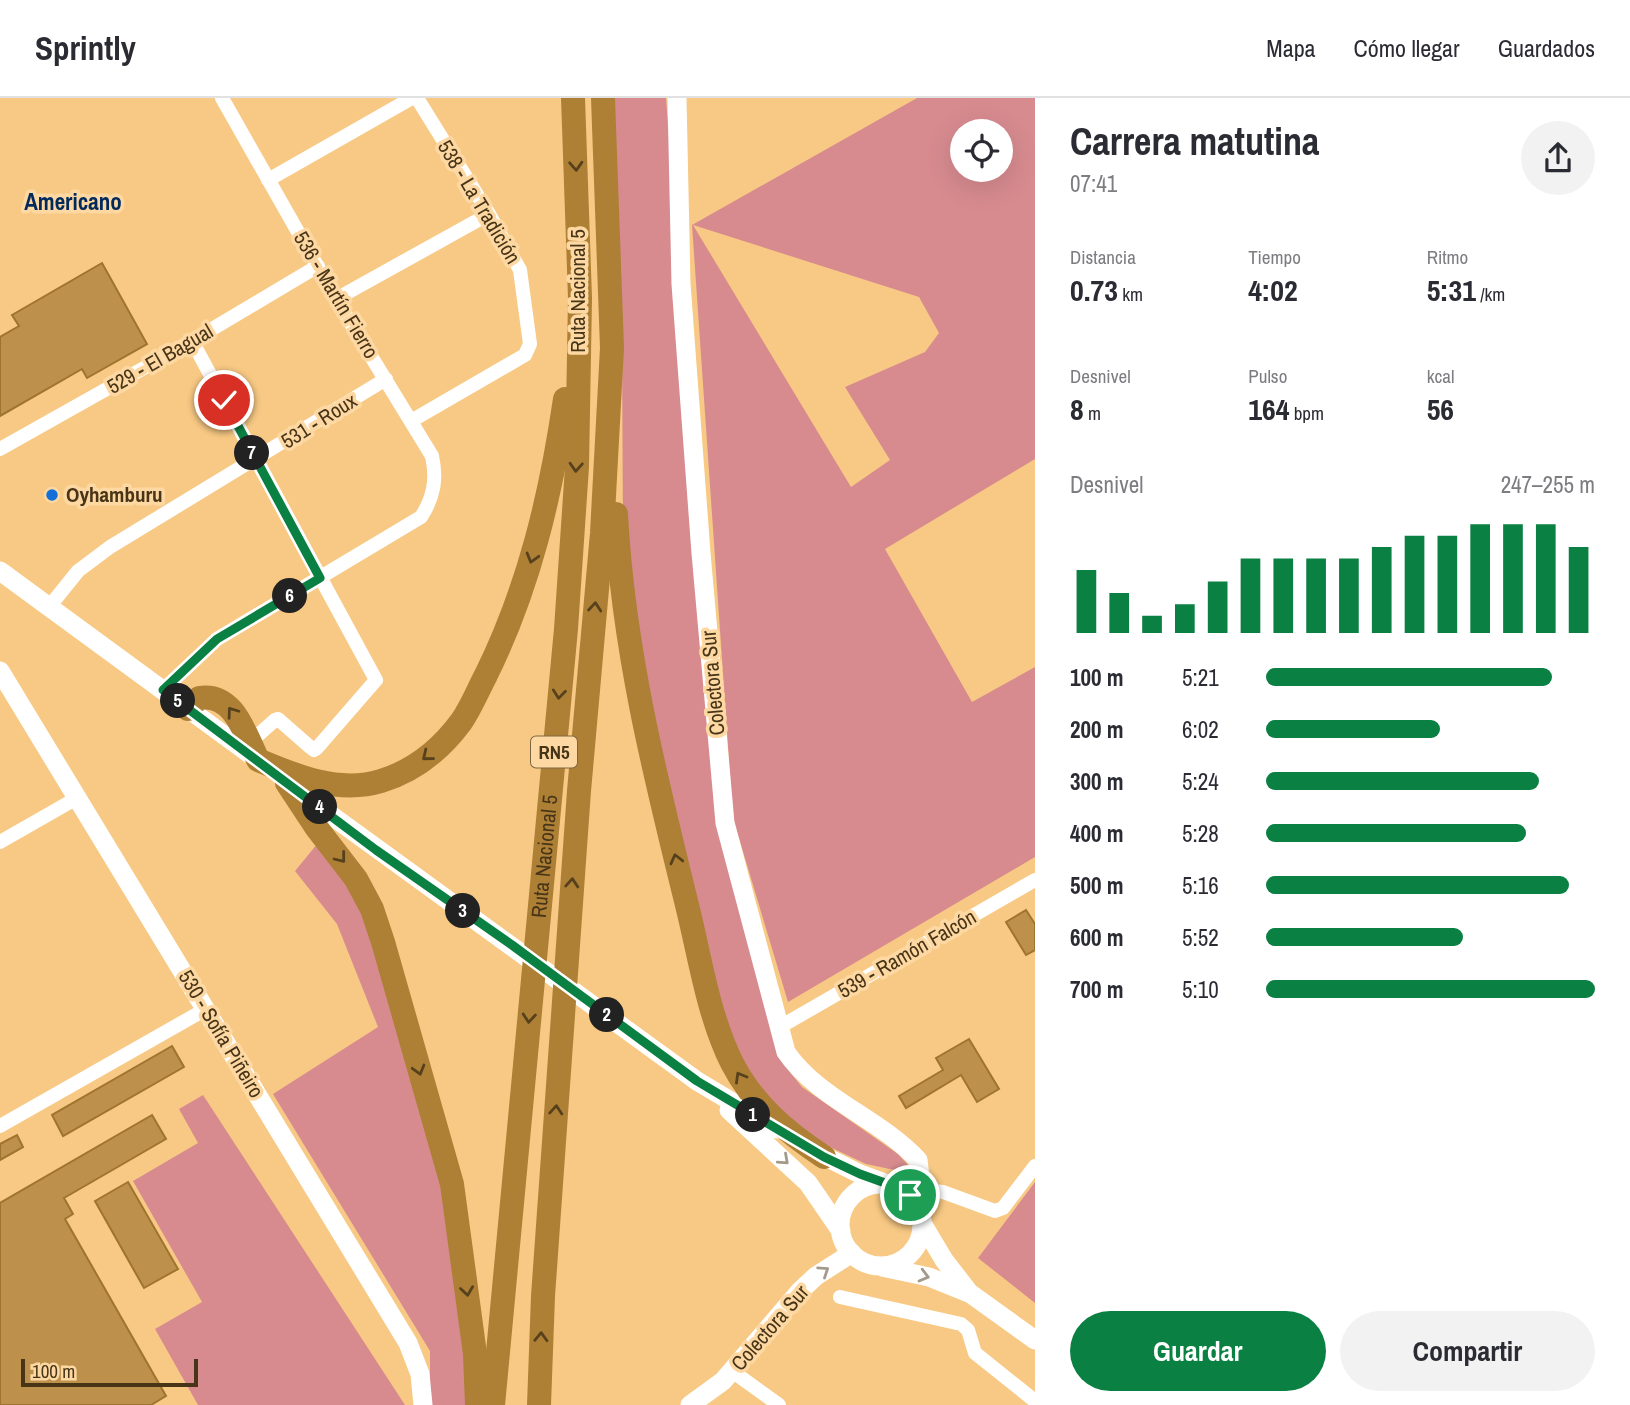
<!DOCTYPE html>
<html lang="es">
<meta charset="utf-8">
<style>
body{margin:0;font-family:"Archivo Narrow",sans-serif;background:#f2f2f3;color:#2b2b33;height:100vh;display:flex;flex-direction:column;font-size:26px;white-space:nowrap}
*{box-sizing:border-box;margin:0}
p{font-size:23px;color:#7c7c81}
.icon{flex:none;width:38px;height:38px;fill:none;stroke:currentColor;stroke-width:2;stroke-linecap:round;stroke-linejoin:round}
.map{position:relative;flex:1;overflow:hidden}
.panel{display:flex;flex-direction:column;background:#fff;width:595px}
.panel>*{flex:none}
.fabs{position:absolute;left:950px;top:21px;display:grid;gap:14px}
.fabs a{display:grid;place-items:center;width:63px;height:63px;border-radius:50%;background:#fff;box-shadow:0 7px 28px #0002;font-size:35px}
.scale{position:absolute;left:21px;bottom:18px;width:177px;box-sizing:border-box;padding-left:7px;border:4px solid #483518;border-top:0;font-size:19px;line-height:24px;white-space:nowrap;color:#483518;-webkit-text-stroke:5px #fed8a2;paint-order:stroke}
.pin{position:absolute;display:grid;place-items:center;width:60px;height:60px;color:#fff;margin:-30px;border:4px solid #fff;border-radius:50%;box-shadow:0 2px 7px #0007}
.km{position:absolute;width:35px;height:35px;margin:-18px;border-radius:50%;background:#222;color:#fff;font-size:19px;line-height:35px;text-align:center}
.round{display:grid;place-items:center;flex:none;width:74px;height:74px;border-radius:37px;background:#f2f2f3}
.overview{display:flex;align-items:center;justify-content:space-between;height:119px;padding:0 35px}
h1{font-size:38px;font-weight:700;line-height:52px}
.stats{display:grid;grid-template-columns:repeat(3,1fr);gap:10px;height:119px;padding:7px 35px}
.stats div{display:grid;align-content:center}
.stats b{font-size:30px;font-weight:700}
.stats small{font-size:19px;font-weight:400}
.stats p{font-size:19px}
.chart{height:196px;padding:14px 35px}
.chart p{display:flex;justify-content:space-between}
.chart svg{width:100%;height:126px;margin-top:7px;stroke:#0b8043;stroke-width:6}
.cta{display:flex;gap:14px;margin-top:auto;padding:14px 35px}
.cta a{flex:1;height:80px;border-radius:42px;background:#0b8043;color:#fff;font-size:28px;font-weight:700;line-height:80px;text-align:center}
.cta a+a{background:#f2f2f3;color:#2b2b33}
ul{padding:0 35px;list-style:none;font-size:23px}
li{display:grid;grid-template-columns:112px 84px 1fr;align-items:center;height:52px}
li i{height:18px;border-radius:9px;background:#0b8043}
header{display:flex;align-items:center;gap:42px;box-sizing:border-box;height:98px;padding:0 35px;background:#fff;border-bottom:2px solid #e1e1e2}
header strong{font-size:33px}
nav{display:flex;gap:38px;margin-inline-start:auto;font-size:24px}
main{display:flex;flex:1;min-height:0}
.map>svg:first-child{display:block}
.green{fill:#d78b8f;fill-rule:evenodd}
.building{fill:#bd904c;stroke:#9f742e;stroke-width:2}
.lines{fill:none;stroke-linecap:round;stroke-linejoin:round}
.street{stroke:#fff;stroke-width:14}
.secondary{stroke:#fff;stroke-width:19}
.highway{stroke:#ae8036;stroke-width:24}
.oneway{stroke:#57401c}
.oneway2{stroke:#a49a8c}
.route-casing{stroke:#fff;stroke-width:14}
.route{stroke:#0b8043;stroke-width:9}
.poi-dot{fill:#146fd8;stroke:#fed8a2;stroke-width:2.5}
.labels{text-anchor:middle;stroke-width:7;stroke-linejoin:round;paint-order:stroke}
.shield{fill:#fed8a2;stroke:#7f6641;stroke-width:2}
.shield-label{font-size:19px;font-weight:bold;fill:#483518}
.street-label{font-size:21px;fill:#483518;stroke:#fed8a2}
.poi-label{font-size:21px;font-weight:bold;fill:#483518;stroke:#fed8a2;text-anchor:start}
.neighbourhood-label{font-size:23px;font-weight:bold;fill:#012a5c;stroke:#fed8a2}
</style>
<header>
<strong>Sprintly</strong>
<nav><a>Mapa</a><a>Cómo llegar</a><a>Guardados</a></nav>
</header>
<main>
<div class="map">
<svg width="1035" height="1307" viewBox="0 0 1035 1307">
<rect width="100%" height="100%" fill="#f8c984"/>
<path class="green" d="M613 0H666L718 725 781 963 802 989 898 1056 907 1066 904 1074 866 1066 832 1050 787 1023 729 948 647 621 623 441 622 246Z
M917 0H1035V361L885 451 972 604 1035 569V759L788 904 733 720 692 127ZM962 33H1001V72H962ZM693 127 919 199 939 235 925 254 845 289 890 362 851 389Z
M318 745 356 793 445 1089 471 1307H430V1253L273 996 378 929 337 826 295 773Z
M203 997 405 1307H198L155 1231 202 1204 133 1083 198 1045 179 1011Z
M1035 1084V1205L978 1160Z"/>
<path class="building" d="M102 165 147 246 87 280 82 271 0 318V239L19 228 12 217Z
M1026 812 1035 826V852L1026 857 1006 824Z
M969 941 999 991 977 1004 961 977 906 1010 899 998 943 972 936 960Z
M172 948 184 969 63 1038 52 1017Z
M152 1017 166 1041 64 1100 73 1116 65 1121 166 1298 151 1307H0V1105Z
M17 1037 23 1049 0 1062V1046Z
M128 1084 178 1171 144 1190 95 1103Z"/>
<g class="lines">
<path class="street" d="M268 82 412 0
M336 201 489 116
M192 243 376 582 317 650 314 652 310 649 278 621 275 622 249 645
M411 323 525 257 530 246 520 172 489 116 417 0
M0 351 192 243 318 168
M49 509 78 473 110 449 386 281
M163 592 217 541 421 419C434 399 437 381 432 358L336 201 222 0
M0 744 77 700
M778 930 1035 782
M0 1028 206 911
M916 1105 934 1093 943 1094 995 1113 1003 1110 1035 1068
M840 1199 961 1226 968 1232 975 1255 1035 1303
M732 1273 779 1307"/>
<path class="secondary" d="M677 0 681 186 701 455 725 725 786 954C818 1001 879 1020 918 1062L920 1078 910 1097
M0 473 258 662
M0 573 408 1245 420 1276 423 1307
M295 691 697 983 777 1031
M729 1012 808 1085 841 1133
M812 1052 860 1076 887 1086
M840 1127a41 41 0 1 1 82 0a41 41 0 1 1-82 0Z
M922 1125 944 1162 968 1193
M882 1169 929 1179 971 1196 1035 1242
M690 1307 723 1283 800 1193 816 1178 852 1155"/>
<g class="highway">
<path d="M616 416C623 550 655 678 687 807 700 859 708 917 732 965 753 1006 786 1034 824 1059"/>
<path d="M188 611 199 600C234 594 245 636 258 662 296 678 338 696 381 683 414 673 441 651 461 624 471 610 478 592 486 577 529 490 551 397 565 301"/>
<path d="M287 685 316 729 356 781 372 811 383 844 452 1086 475 1256 477 1307"/>
<path id="s1" d="M493 1307 566 531 577 369 580 200 573 0"/>
<path d="M539 1307 543 1198 579 693 602 435 612 250 603 0"/>
</g>
</g>
<defs><path id="oneway-chevron" d="M-2-3.5L2.5 0L-2 3.5" fill="none" stroke-width="1.6" stroke-linecap="round" stroke-linejoin="round" transform="scale(1.75)"/></defs>
<g class="oneway">
<use href="#oneway-chevron" transform="translate(576 68) rotate(87)"/>
<use href="#oneway-chevron" transform="translate(576 369) rotate(93)"/>
<use href="#oneway-chevron" transform="translate(532 460) rotate(106)"/>
<use href="#oneway-chevron" transform="translate(595 509) rotate(-85)"/>
<use href="#oneway-chevron" transform="translate(559 596) rotate(96)"/>
<use href="#oneway-chevron" transform="translate(232 614) rotate(-126)"/>
<use href="#oneway-chevron" transform="translate(427 658) rotate(141)"/>
<use href="#oneway-chevron" transform="translate(341 760) rotate(52)"/>
<use href="#oneway-chevron" transform="translate(676 761) rotate(-104)"/>
<use href="#oneway-chevron" transform="translate(572 785) rotate(-86)"/>
<use href="#oneway-chevron" transform="translate(529 920) rotate(95)"/>
<use href="#oneway-chevron" transform="translate(419 972) rotate(74)"/>
<use href="#oneway-chevron" transform="translate(740 979) rotate(-120)"/>
<use href="#oneway-chevron" transform="translate(556 1012) rotate(-86)"/>
<use href="#oneway-chevron" transform="translate(467 1193) rotate(82)"/>
<use href="#oneway-chevron" transform="translate(541 1239) rotate(-88)"/>
</g>
<g class="oneway2">
<use href="#oneway-chevron" transform="translate(784 1062) rotate(42)"/>
<use href="#oneway-chevron" transform="translate(824 1173) rotate(-34)"/>
<use href="#oneway-chevron" transform="translate(924 1178) rotate(15)"/>
</g>
<g class="lines">
<g class="route-casing">
<path id="route" d="M224 302 320 480 217 541 163 592 376 752 512 847 697 983 824 1059 860 1076 899 1090 910 1097"/>
</g>
<use href="#route" class="route"/>
</g>
<circle class="poi-dot" cx="52" cy="397" r="7"/>
<g class="labels">
<rect class="shield" x="531" y="638.5" width="46" height="31" rx="5"/>
<g class="shield-label">
<text x="554" y="661">RN5</text>
</g>
<g class="street-label">
<text transform="translate(479 104) rotate(59)" y="7">538 - La Tradición</text>
<text transform="translate(578 193) rotate(-90)" y="7">Ruta Nacional 5</text>
<text transform="translate(336 197) rotate(59)" y="7">536 - Martín Fierro</text>
<text transform="translate(160 261) rotate(-30)" y="7">529 - El Bagual</text>
<text transform="translate(319 323) rotate(-32)" y="7">531 - Roux</text>
<text transform="translate(713 585) rotate(-95)" y="7">Colectora Sur</text>
<text dy="7" stroke="none"><textPath href="#s1" startOffset="551">Ruta Nacional 5</textPath></text>
<text transform="translate(907 856) rotate(-30)" y="7">539 - Ramón Falcón</text>
<text transform="translate(221 936) rotate(59)" y="7">530 - Sofía Piñeiro</text>
<text transform="translate(770 1230) rotate(-49)" y="7">Colectora Sur</text>
</g>
<g class="poi-label">
<text x="66" y="404">Oyhamburu</text>
</g>
<g class="neighbourhood-label">
<text x="73" y="112">Americano</text>
</g>
</g>
</svg>
<div class="fabs">
<a><svg class="icon" aria-label="locate" viewBox="0 0 24 24"><circle cx="12" cy="12" r="6"/><path d="M12 2v4M12 18v4M2 12h4M18 12h4"/></svg></a>
</div>
<div class="scale">100 m</div>
<div class="pin" style="left:910px;top:1097px;background:#1e9e55"><svg class="icon" aria-label="arrive" viewBox="0 0 24 24"><path d="M6 21V4h12l-3 4 3 4H6"/></svg></div>
<div class="pin" style="left:224px;top:302px;background:#d93025"><svg class="icon" aria-label="check" viewBox="0 0 24 24"><path d="M5 12l5 5 9-10"/></svg></div>
<b class="km" style="left:753px;top:1017px">1</b>
<b class="km" style="left:607px;top:917px">2</b>
<b class="km" style="left:463px;top:813px">3</b>
<b class="km" style="left:320px;top:709px">4</b>
<b class="km" style="left:178px;top:603px">5</b>
<b class="km" style="left:290px;top:498px">6</b>
<b class="km" style="left:252px;top:355px">7</b>
</div>
<section class="panel">
<div class="overview"><div><h1>Carrera matutina</h1><p>07:41</p></div><a class="round"><svg class="icon" aria-label="share" viewBox="0 0 24 24"><path d="M12 15V3M7 8l5-5 5 5M5 13v7h14v-7"/></svg></a></div>
<div class="stats">
<div><p>Distancia</p><b>0.73<small> km</small></b></div>
<div><p>Tiempo</p><b>4:02</b></div>
<div><p>Ritmo</p><b>5:31<small> /km</small></b></div>
</div>
<div class="stats">
<div><p>Desnivel</p><b>8<small> m</small></b></div>
<div><p>Pulso</p><b>164<small> bpm</small></b></div>
<div><p>kcal</p><b>56</b></div>
</div>
<div class="chart"><p><span>Desnivel</span>247–255 m</p>
<svg viewBox="0 0 160 44" preserveAspectRatio="none"><path d="M5 44V22M15 44V30M25 44V38M35 44V34M45 44V26M55 44V18M65 44V18M75 44V18M85 44V18M95 44V14M105 44V10M115 44V10M125 44V6M135 44V6M145 44V6M155 44V14"/></svg>
</div>
<ul>
<li><b>100 m</b>5:21<i style="width:87%"></i></li>
<li><b>200 m</b>6:02<i style="width:53%"></i></li>
<li><b>300 m</b>5:24<i style="width:83%"></i></li>
<li><b>400 m</b>5:28<i style="width:79%"></i></li>
<li><b>500 m</b>5:16<i style="width:92%"></i></li>
<li><b>600 m</b>5:52<i style="width:60%"></i></li>
<li><b>700 m</b>5:10<i style="width:100%"></i></li>
</ul>
<div class="cta"><a>Guardar</a><a>Compartir</a></div>
</section>
</main>
